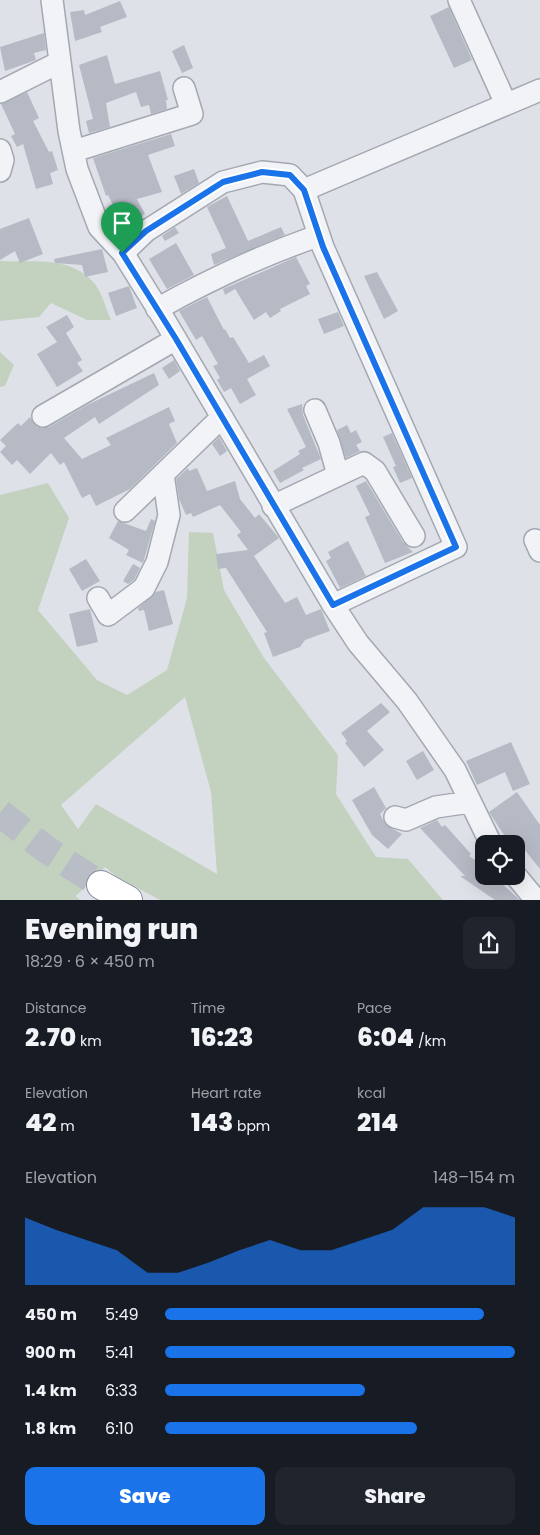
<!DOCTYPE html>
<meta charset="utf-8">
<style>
body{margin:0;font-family:Poppins,sans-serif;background:#20242c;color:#f1f3f6;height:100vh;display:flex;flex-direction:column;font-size:19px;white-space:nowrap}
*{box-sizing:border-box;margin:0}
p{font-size:16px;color:#9ea1a6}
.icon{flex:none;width:28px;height:28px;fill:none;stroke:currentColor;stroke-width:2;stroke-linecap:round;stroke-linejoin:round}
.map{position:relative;height:900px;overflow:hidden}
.sheet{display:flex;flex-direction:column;background:#171b24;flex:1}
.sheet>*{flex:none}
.buttons{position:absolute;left:475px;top:835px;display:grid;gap:10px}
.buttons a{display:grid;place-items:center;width:50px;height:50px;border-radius:10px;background:#171b24;box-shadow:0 5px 20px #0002;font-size:25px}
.pin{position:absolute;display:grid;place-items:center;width:42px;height:42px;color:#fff;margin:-51px -21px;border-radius:50% 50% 50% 0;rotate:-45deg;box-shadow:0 0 5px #0007}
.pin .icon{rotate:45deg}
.round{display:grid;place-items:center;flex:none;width:52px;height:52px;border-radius:10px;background:#20242c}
.head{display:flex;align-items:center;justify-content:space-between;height:85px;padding:0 25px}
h1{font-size:28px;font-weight:800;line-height:38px}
.figures{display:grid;grid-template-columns:repeat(3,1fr);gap:8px;height:85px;padding:5px 25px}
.figures div{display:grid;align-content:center}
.figures b{font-size:25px;font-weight:800}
.figures small{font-size:14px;font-weight:400}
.figures p{font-size:14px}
.chart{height:140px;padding:10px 25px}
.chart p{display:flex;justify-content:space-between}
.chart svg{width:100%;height:90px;margin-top:5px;fill:#1a73e8;opacity:.7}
.action{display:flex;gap:10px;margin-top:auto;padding:10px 25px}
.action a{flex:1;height:58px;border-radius:10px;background:#1a73e8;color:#fff;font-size:20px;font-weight:800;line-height:58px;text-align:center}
.action a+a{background:#20242c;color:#f1f3f6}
ul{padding:0 25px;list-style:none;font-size:16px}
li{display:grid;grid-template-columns:80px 60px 1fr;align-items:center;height:38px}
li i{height:12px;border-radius:6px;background:#1a73e8}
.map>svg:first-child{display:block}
.green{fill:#c3d2bf;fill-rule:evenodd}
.building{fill:#b6bac5}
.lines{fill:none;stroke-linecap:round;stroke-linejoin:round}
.highway-tunnel{stroke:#b9bdc6;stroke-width:28;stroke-dasharray:28 14;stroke-linecap:butt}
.minor-casing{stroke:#a3a8b2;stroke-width:24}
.highway-casing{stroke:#868e9e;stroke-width:30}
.minor{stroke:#f1f3f6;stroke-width:21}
.highway{stroke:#fff;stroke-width:28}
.route-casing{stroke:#fff;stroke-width:10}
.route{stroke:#1a73e8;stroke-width:6}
</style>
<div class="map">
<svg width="540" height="900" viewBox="0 0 540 900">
<rect width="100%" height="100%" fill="#dee1e8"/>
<path class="green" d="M0 261C33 263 70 255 95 284 102 293 106 309 111 320H87L51 303 39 317 0 321Z
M0 352 14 365 5 386 0 387Z
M48 483 69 518 38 610 97 680 127 695 167 670 187 598 189 532 213 533 224 590 264 658 338 755 336 794 376 857 408 859 443 900H160L117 877 105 867 76 896 80 900H0V495ZM185 697 211 792 217 874 96 804 78 829 61 805Z"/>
<path class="building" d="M120 1 127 17 100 27 102 32 75 41 70 12 84 10 85 15Z
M449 7 472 60 454 68 430 16Z
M44 33 46 50 34 53 36 60 5 71 0 47Z
M184 45 193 68 182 73 172 51Z
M107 55 115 84 160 71 168 100H166L167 109 151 114 149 105 141 107 136 92 106 103 110 127 89 133 86 121 93 119 79 65Z
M27 92 39 118 33 121 49 152 52 151 58 170 50 173 53 184 36 189 23 144 17 147 11 136 15 134 1 104Z
M171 134 175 146 148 155 162 192 137 199 145 214 123 225 108 195 106 196 93 158Z
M194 169 199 183 181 194 174 176Z
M227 196 248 241 281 227 285 235 214 265 211 254 226 248 207 207Z
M29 218 43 254 20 263 15 251 0 260V229Z
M175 227 179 233 165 241 162 236Z
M176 243 194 275 167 289 149 259Z
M102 249 108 272 85 277 82 265 55 263 54 259Z
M296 257 310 284 306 286 310 294 280 309 281 311 270 318 266 312 254 320 235 289 225 295 223 289Z
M377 272 398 311 384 319 364 276Z
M129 286 137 308 116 316 108 293Z
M207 297 224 330 225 329 230 338 233 337 249 363 264 355 270 366 247 379 256 395 240 404 231 388 224 392 217 380 220 378 213 366 218 364 202 336 196 340 179 311Z
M338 312 344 326 324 334 318 319Z
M67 315 74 327 66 333 82 360 77 363 83 371 57 387 37 354 57 342 46 327Z
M174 360 180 371 169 379 162 368Z
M154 373 159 385 99 424 95 417 64 438 82 459 111 445 106 438 169 407 175 421 169 424 177 443 130 489 96 506 90 494 82 498 64 462 60 465 51 453 30 474 17 460 12 465 0 452 6 446 0 440 18 423 21 426 30 417 37 427H49L87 405Z
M302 404 303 415 321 459 302 468 304 470 280 483 273 471 300 454 298 451 306 447 287 409Z
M347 425 351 433 356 430 362 442 356 445 360 451 346 458 337 430Z
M392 433 412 478 400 483 393 467 396 466 383 437Z
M219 437 227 451 220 456 212 444Z
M188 468 189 471 197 468 207 491 235 481 240 499 255 518 259 514 279 538 254 556 285 603 297 597 306 615 321 609 330 631 305 640 300 647 273 657 264 633 267 632 226 568 218 569 216 554 248 550 237 535 241 532 220 505 193 517 191 513 186 515 179 499 176 479Z
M366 481 403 542 413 552 385 563 365 517 370 515 356 486Z
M151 519 155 521 143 563 126 555 129 550 109 538 118 521 146 531Z
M348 541 366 576 340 588 326 561 331 558 328 552Z
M86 559 100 581 82 591 69 569Z
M133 564 140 568 134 580 128 584 123 581Z
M164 590 173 624 149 631 144 610 139 611 138 608 156 592Z
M90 609 98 642 77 647 69 614Z
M381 703 390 712 367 731 384 750 364 767 345 743 347 741 341 733Z
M511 742 530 784 513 791 505 772 477 785 466 761Z
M423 751 434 770 417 780 406 761Z
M374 787 386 808 380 814 386 825 402 834 388 849 372 835 352 800Z
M517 792 540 825V869L524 849 517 854 516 844H510L489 812Z
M437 820 442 827 445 825 471 854 469 856 484 866V876H504L500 882 520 900H495L460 876H465L420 828Z"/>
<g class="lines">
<path class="highway-tunnel" d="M0 813 47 850 101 885"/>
<g class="minor-casing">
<path id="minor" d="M52 0 69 131 77 169 99 227 123 253 164 319 333 605 358 643 407 701 455 770 491 844
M459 0 506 104
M0 92 60 62
M0 150 3 160 0 171
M74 151 192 114 184 88
M304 190 540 90
M123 253 146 231 223 182 262 172 290 175 304 190 323 247 456 547 333 605
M157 309C207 281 256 258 309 239
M315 410 329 443 338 475
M43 416 176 339
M273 506 364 463 375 471 414 536
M125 511 222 417
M535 540 540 551
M98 598 108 615 144 588 157 562 169 515 163 474
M395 817 406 820 436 807 470 802
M516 876 536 900"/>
</g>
<g class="highway-casing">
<path id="highway" d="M101 885 128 900"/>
</g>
<use href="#minor" class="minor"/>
<use href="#highway" class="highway"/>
</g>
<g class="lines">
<g class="route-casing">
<path id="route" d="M262 172 290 175 304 190 323 247 456 547 333 605 176 339 122 253 146 231 223 182Z"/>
</g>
<use href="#route" class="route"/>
</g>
</svg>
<div class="buttons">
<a><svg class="icon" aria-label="locate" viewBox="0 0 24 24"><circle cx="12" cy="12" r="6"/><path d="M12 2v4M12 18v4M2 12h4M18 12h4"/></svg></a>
</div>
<div class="pin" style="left:122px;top:253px;background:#1e9e55"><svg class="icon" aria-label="arrive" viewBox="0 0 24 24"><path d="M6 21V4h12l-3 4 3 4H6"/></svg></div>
</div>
<section class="sheet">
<div class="head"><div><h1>Evening run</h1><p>18:29 · 6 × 450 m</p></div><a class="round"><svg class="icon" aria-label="share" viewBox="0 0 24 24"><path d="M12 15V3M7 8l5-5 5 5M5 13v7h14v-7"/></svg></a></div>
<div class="figures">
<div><p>Distance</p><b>2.70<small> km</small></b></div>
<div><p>Time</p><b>16:23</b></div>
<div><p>Pace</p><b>6:04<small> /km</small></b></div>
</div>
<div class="figures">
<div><p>Elevation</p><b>42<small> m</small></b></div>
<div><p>Heart rate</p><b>143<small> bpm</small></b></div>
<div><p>kcal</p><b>214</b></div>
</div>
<div class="chart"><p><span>Elevation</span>148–154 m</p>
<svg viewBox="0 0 160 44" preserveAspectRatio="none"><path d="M0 44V11L10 17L20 22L30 27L40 38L50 38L60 33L70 27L80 22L90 27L100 27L110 22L120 17L130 6L140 6L150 6L160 11V44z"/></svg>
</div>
<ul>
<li><b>450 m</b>5:49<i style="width:91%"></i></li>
<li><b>900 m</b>5:41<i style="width:100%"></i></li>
<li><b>1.4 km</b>6:33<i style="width:57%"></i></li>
<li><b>1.8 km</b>6:10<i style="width:72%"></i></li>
</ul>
<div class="action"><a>Save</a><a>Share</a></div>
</section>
